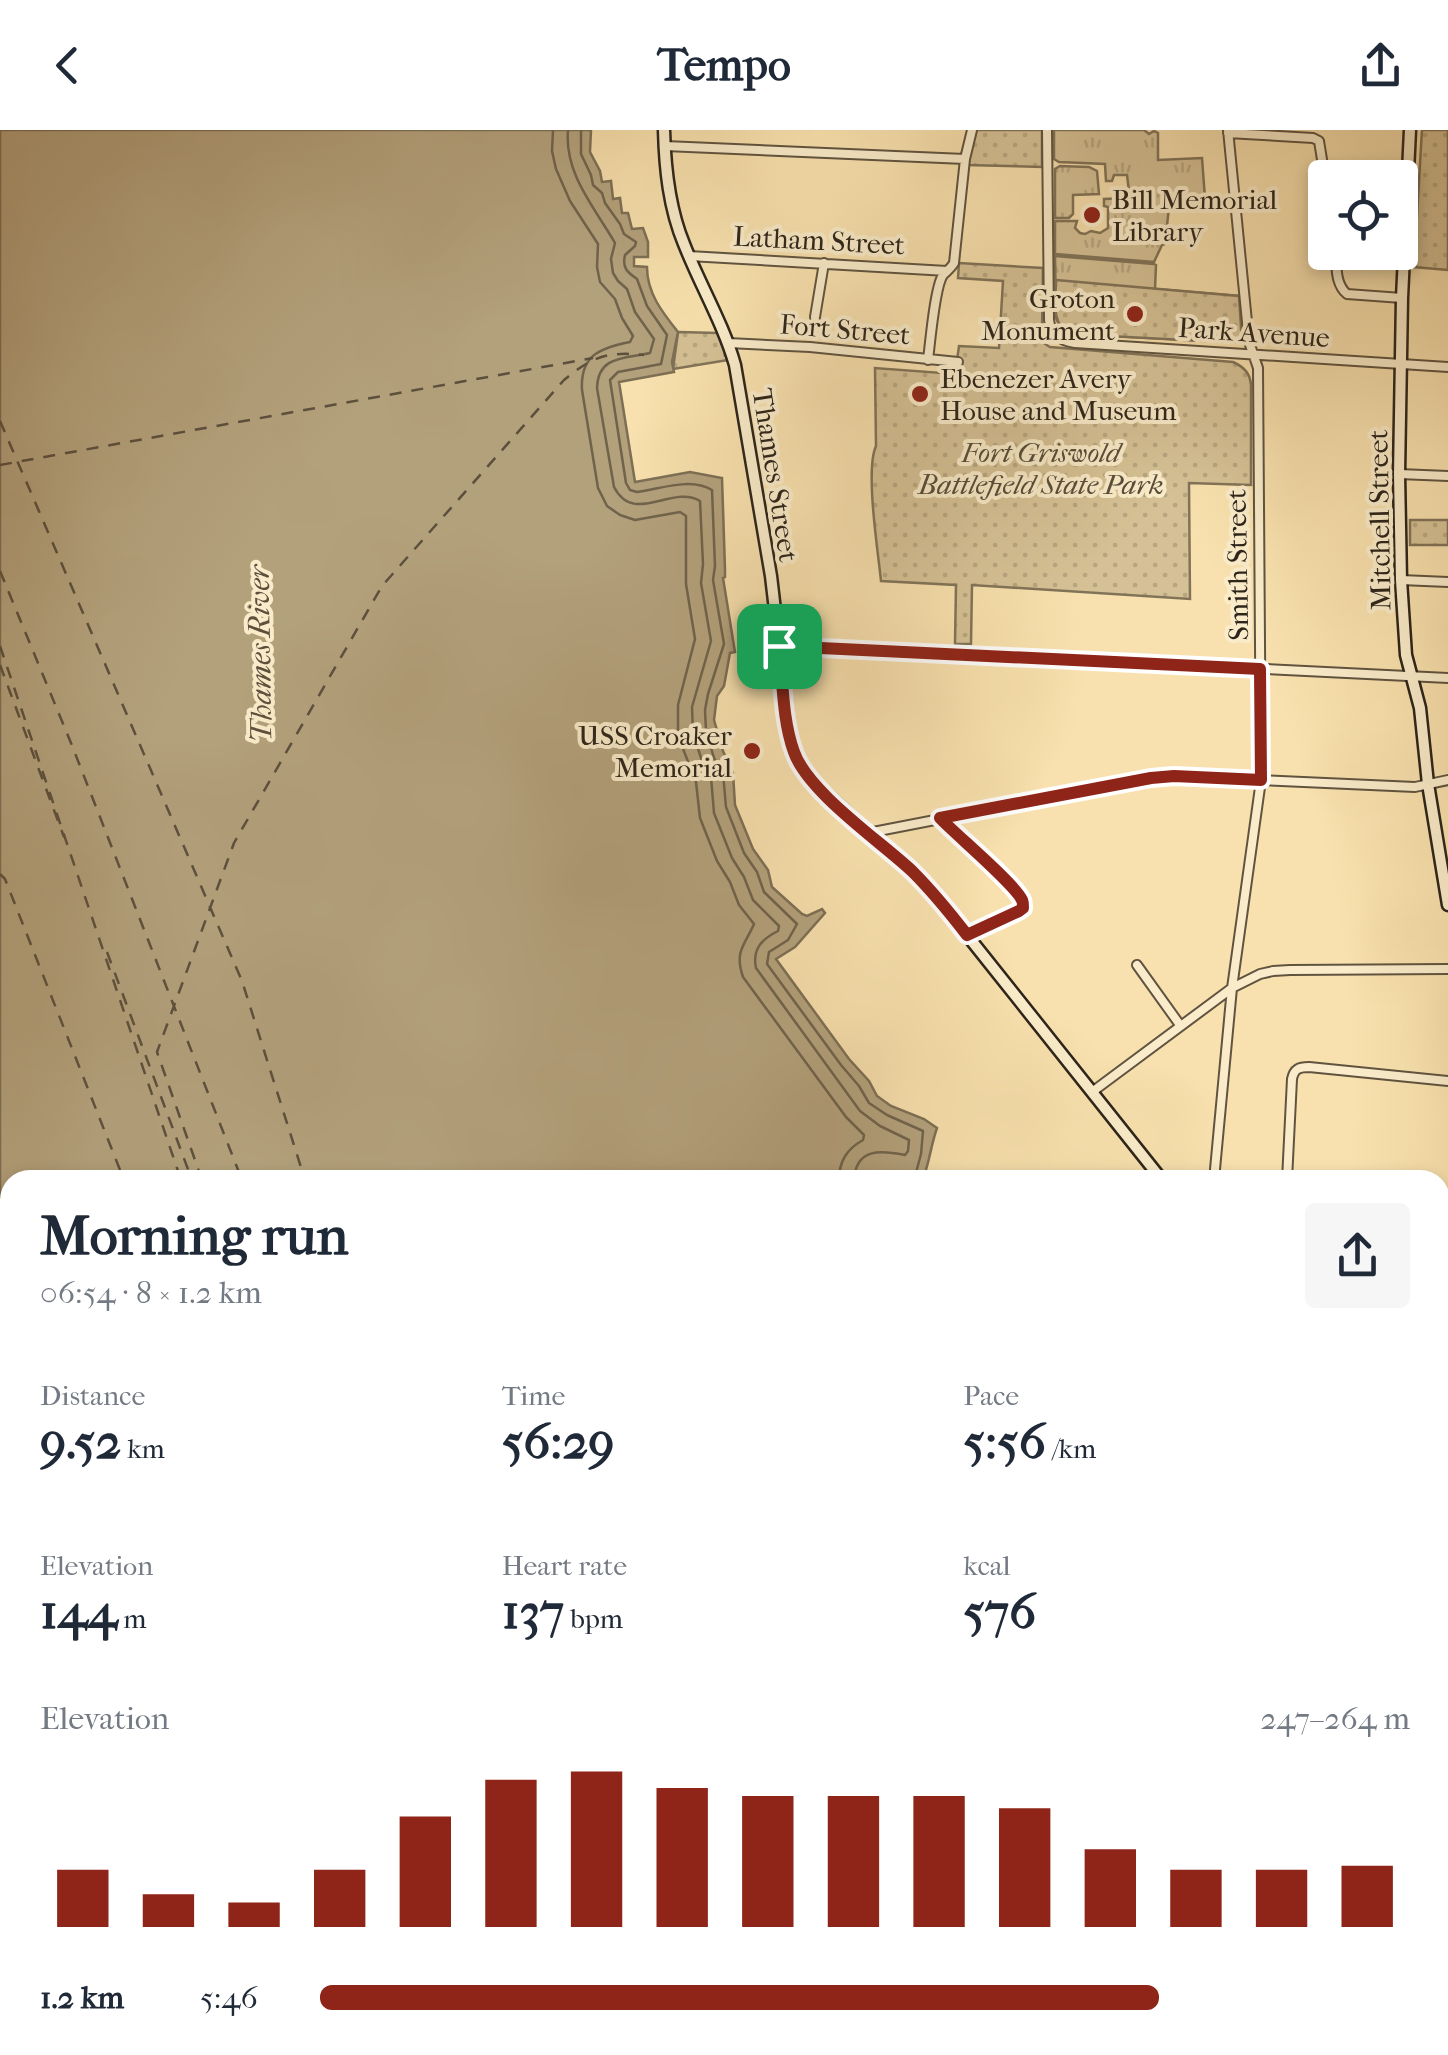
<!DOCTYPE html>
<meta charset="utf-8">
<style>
body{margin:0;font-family:"IM FELL French Canon",serif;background:#f6f6f7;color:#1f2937;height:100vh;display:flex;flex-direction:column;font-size:38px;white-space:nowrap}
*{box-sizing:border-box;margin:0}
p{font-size:32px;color:#747a83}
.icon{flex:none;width:55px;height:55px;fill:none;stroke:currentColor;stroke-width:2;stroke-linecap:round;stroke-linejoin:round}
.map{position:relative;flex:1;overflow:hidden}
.sheet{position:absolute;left:0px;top:1040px;width:1450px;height:885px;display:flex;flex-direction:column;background:#fff;border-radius:30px 30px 0 0;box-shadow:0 5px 15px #0003}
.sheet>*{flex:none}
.buttons{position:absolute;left:1308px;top:30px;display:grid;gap:20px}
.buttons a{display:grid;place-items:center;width:110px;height:110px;border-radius:10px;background:#fff;box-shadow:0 5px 15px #0003;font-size:50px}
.pin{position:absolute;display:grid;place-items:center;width:85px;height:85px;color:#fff;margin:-42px;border-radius:20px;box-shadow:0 5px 15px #0006}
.round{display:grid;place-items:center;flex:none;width:105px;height:105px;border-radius:10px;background:#f6f6f7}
.head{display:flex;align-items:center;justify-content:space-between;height:170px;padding:0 40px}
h1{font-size:55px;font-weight:700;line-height:75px}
.figures{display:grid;grid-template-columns:repeat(3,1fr);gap:15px;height:170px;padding:10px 40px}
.figures div{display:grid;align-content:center}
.figures b{font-size:50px;font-weight:700}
.figures small{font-size:28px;font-weight:400}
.figures p{font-size:28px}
.chart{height:280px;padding:20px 40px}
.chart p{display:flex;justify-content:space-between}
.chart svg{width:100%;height:180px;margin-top:10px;stroke:#8f2418;stroke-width:6}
ul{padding:0 40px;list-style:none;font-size:32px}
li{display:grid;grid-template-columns:160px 120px 1fr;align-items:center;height:75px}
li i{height:25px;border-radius:12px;background:#8f2418}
header{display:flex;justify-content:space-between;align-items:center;height:130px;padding:0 40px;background:#fff;font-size:45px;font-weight:700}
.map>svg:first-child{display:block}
.grass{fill:url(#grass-tufts);stroke:#817358;stroke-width:2.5}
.park{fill:url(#park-dots);stroke:#817358;stroke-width:2.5}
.water{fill:#b3a17c;stroke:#7d6f55;stroke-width:2.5}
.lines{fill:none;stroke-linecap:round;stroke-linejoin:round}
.shore{stroke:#70634c;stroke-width:2.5}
.ferry{stroke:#5c503d;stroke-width:2.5;stroke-dasharray:12 10;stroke-linecap:butt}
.street-casing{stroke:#605440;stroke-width:12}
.secondary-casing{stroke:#2d251b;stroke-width:15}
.street{stroke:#faecca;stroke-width:8}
.secondary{stroke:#faecca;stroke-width:10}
.route-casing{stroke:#fff;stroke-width:20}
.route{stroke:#8f2418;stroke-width:12}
.poi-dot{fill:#8f2418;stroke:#faecca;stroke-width:4}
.labels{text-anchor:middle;stroke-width:8;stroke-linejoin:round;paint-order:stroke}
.poi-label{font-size:28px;fill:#2d251b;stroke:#faecca;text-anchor:start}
.street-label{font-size:28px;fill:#2d251b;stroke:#faecca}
.park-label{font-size:28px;font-style:italic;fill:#574c3a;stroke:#faecca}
.water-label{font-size:30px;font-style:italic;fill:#5c503d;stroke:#faecca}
</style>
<header><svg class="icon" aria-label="back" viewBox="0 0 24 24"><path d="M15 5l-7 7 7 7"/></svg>Tempo<svg class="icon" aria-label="share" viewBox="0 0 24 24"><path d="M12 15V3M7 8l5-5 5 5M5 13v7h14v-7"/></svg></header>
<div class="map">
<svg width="1448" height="1925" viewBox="0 0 1448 1925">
<defs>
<pattern id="grass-tufts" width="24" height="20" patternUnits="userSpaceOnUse" patternTransform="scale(2.5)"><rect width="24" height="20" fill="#d5c195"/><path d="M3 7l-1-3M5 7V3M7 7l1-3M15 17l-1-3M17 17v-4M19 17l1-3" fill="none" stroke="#b7a680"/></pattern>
<pattern id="park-dots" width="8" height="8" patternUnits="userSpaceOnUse" patternTransform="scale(2.5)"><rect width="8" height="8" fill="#d5c195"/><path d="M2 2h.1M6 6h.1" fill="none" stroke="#b7a680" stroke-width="1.8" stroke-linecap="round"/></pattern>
</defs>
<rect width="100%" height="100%" fill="#f8e1ae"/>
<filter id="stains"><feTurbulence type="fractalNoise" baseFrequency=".002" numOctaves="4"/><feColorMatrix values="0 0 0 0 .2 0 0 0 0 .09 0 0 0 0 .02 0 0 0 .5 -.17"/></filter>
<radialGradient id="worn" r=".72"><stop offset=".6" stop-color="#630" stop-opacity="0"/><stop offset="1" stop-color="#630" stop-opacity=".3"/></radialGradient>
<path class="grass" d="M1054 0H1144L1149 4 1154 1 1158 3V30L1202 28 1205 68H1170L1165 114 1162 115 1154 132 1055 124V91H1077L1075 98 1080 103 1085 104 1091 101 1100 103 1108 98V77L1104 76V69L1127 68 1129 61 1127 45H1114L1112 51H1106L1105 34 1059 32 1054 29Z
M1060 36 1089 37 1097 41 1099 64 1073 65V84L1069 88H1055V39Z
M1055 126 1154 134 1156 135 1155 159 1239 166 1242 213 1073 204C1063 201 1060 198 1056 188Z"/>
<path class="park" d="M975 0H1042V37L966 35Z
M1422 0H1448V140L1414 137Z
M959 133 1043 138 1042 204 1045 214 1050 217 1233 232C1244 237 1250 243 1251 255V355L1189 353 1190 469 972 455 971 514H955L956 455 881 451C878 421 865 340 876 316L875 238 955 244 959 216 999 218 1003 151 958 148Z
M1056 150 1239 166 1242 213 1070 204C1050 194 1056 169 1056 150Z
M678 202 718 203 728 230 673 239Z
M1410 390H1448V415H1410Z"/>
<path class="water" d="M0 0H591L590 22 600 41 602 52 611 51 613 69 620 68 622 83H628L632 99 643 98 648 112V127H634V136L647 137C647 163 662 182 678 202L672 232 674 242 619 252 635 352 690 342 722 348 725 439V447L723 448 735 522 730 523 724 556 717 566 714 590 723 621 733 643 735 675 753 719 768 740 772 757 802 784 807 786 822 779 825 783 795 817 776 829 849 929 869 951 877 966 891 976 924 989 937 998C931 1015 930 1029 924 1046L877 1044 876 1050H10V1915H862V1925H0Z"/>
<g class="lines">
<path class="shore" d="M553 0 552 21 556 39 570 71 598 114 597 137 600 152 615 169 622 188 633 206 630 212C600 218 580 225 582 260L598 358 607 376 620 385 635 390 680 382 686 386V454L695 509 678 575V606L696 652 700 688 717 731 730 752 739 775 754 794C745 815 734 821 743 847L846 987 864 1005 863 1010C847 1019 839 1031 839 1050
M568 0C564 44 595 78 615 113L611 129 613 143 618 151 627 159 635 182 654 209 650 223C625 229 598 225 597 258L614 357C634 396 672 354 700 371L703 434 701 453 711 511 692 577 693 603 702 631 711 647 714 683 732 728 744 747 753 770 779 796 778 801C762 809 752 819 756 838L860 981 880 996 909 1010 908 1021 905 1025C880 1020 856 1018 854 1050
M581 0V24L591 45 593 55 602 63 605 73 620 94 624 104 636 112 635 116 625 125C622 138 627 142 637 149L647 176 667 205 661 234 618 242 610 250 626 353 630 360 637 362C661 359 690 347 712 360L715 436 713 450 724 514 708 564 705 580 706 601 714 628 723 643 726 677 744 723 757 742 764 762 797 794 788 810 769 822 767 834 841 935 859 956 869 973 887 985 923 1001 921 1024 914 1050"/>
<path class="ferry" d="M0 291 242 851 305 1050
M0 335 593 228
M0 441 71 613 242 1050
M0 516 181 1050
M0 535 64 707
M0 744 5 749 124 1050
M107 822 192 1050
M202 1050 157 922 234 713 382 456 564 250C592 227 606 221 644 225
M0 1591 10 1592
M0 1610 10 1611
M406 1915 407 1925
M427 1915 429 1925
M505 1915 507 1925
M536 1915 537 1925"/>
<g class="street-casing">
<path id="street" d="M1047 0 1049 190C1051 205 1061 211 1075 213L1448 237
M1228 3 1313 8 1319 11 1325 48
M665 16 965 29
M1335 122C1337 137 1335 154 1347 164L1402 168
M689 126 947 141
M815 187 824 133
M728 213 810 217 958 232
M928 230C930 214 935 156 943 145 947 141 951 138 954 133L965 29 972 0
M1399 344 1448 346
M1401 450 1448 452
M779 515 1448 548
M939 689 1000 746 1024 774 1023 778 1019 781 967 805
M868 703 1151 648 1174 646 1415 657 1448 650
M1137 835 1180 895
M1092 962 1232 858 1260 844 1273 841 1290 840 1448 839
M1214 1050 1232 858 1261 650 1258 238 1249 212 1228 0
M1287 1050 1292 949C1294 939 1299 937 1309 937L1448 951
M1440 1074 1448 1075
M1440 1506 1448 1507
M1440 1611H1448
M1440 1876 1448 1880"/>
</g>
<g class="secondary-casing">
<path id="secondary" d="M664 0C665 39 669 78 684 114 700 155 723 193 735 235L771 446 789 599C793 622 801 638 817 655L932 761 1162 1050
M1410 0 1402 168 1399 344 1401 450 1406 525 1420 578 1428 654 1448 775
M1440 1212 1448 1213
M1440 1720H1448
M1205 1915V1925"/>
</g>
<use href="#street" class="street"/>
<use href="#secondary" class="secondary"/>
</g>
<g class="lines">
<g class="route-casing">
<path id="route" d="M779 516 1260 539 1261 650 1174 646 1151 648 940 688C955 704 1015 754 1022 770 1023 772 1023 775 1023 778L1019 781 967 805C950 783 932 761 912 741 880 711 808 662 794 622 782 589 783 550 779 516Z"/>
</g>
<use href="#route" class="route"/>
</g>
<g class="poi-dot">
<circle cx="1092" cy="85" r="10"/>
<circle cx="1135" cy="184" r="10"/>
<circle cx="920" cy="264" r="10"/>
<circle cx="752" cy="621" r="10"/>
</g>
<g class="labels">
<g class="poi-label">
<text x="1112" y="79">Bill Memorial<tspan x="1112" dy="32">Library</tspan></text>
<text x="1115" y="178" text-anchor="end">Groton<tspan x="1115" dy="32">Monument</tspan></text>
<text x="940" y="258">Ebenezer Avery<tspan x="940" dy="32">House and Museum</tspan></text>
<text x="732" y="615" text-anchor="end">USS Croaker<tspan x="732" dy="32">Memorial</tspan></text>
</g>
<g class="street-label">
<text transform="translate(819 110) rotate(3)" y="10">Latham Street</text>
<text transform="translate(845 199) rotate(5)" y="10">Fort Street</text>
<text transform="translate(1254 202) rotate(4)" y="10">Park Avenue</text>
<text transform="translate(776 345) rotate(81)" y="10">Thames Street</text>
<text transform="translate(1379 390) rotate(-91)" y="10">Mitchell Street</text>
<text transform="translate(1237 435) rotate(-91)" y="10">Smith Street</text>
</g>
<g class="park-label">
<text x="1041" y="332">Fort Griswold<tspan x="1041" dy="32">Battlefield State Park</tspan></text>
</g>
<g class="water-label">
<text transform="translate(260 524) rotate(-91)" y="10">Thames River</text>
</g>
</g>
<rect width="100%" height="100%" filter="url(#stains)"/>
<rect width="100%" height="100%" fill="url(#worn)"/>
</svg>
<div class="buttons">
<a><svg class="icon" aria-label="locate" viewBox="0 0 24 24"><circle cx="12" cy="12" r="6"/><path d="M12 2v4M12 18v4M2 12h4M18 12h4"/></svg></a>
</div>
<div class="pin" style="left:779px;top:516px;background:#1e9e55"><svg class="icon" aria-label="arrive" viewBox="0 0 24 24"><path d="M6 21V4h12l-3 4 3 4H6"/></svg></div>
<section class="sheet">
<div class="head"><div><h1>Morning run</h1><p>06:54 · 8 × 1.2 km</p></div><a class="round"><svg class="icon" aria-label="share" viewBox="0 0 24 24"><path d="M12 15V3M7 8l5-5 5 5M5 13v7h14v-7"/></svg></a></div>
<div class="figures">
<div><p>Distance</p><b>9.52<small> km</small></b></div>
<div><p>Time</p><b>56:29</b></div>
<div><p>Pace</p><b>5:56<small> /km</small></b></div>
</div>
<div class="figures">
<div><p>Elevation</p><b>144<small> m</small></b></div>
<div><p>Heart rate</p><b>137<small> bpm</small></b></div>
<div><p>kcal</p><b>576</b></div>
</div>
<div class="chart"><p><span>Elevation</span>247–264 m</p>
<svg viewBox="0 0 160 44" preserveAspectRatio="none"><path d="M5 44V30M15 44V36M25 44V38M35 44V30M45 44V17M55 44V8M65 44V6M75 44V10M85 44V12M95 44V12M105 44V12M115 44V15M125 44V25M135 44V30M145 44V30M155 44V29"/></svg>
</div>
<ul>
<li><b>1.2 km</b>5:46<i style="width:77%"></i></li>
</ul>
</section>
</div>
